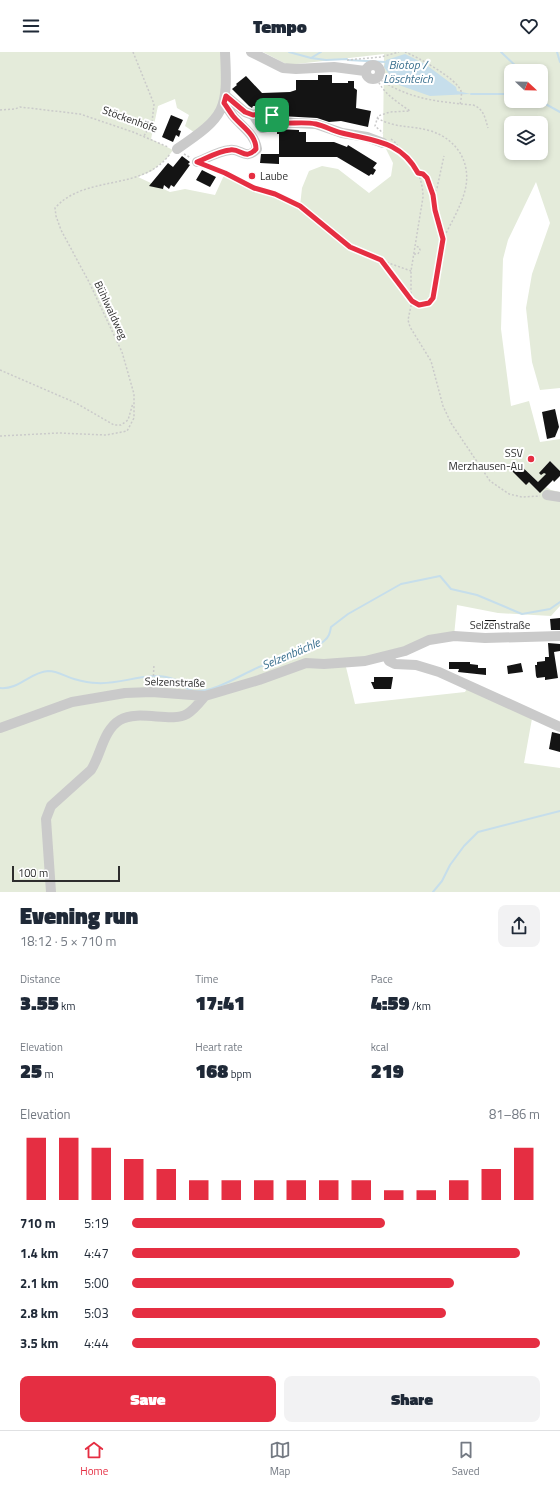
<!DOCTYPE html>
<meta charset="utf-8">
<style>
body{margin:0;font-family:"Titillium Web",sans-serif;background:#f2f2f3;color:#1f2937;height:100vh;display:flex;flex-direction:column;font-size:15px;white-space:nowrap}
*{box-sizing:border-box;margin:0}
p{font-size:13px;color:#747a83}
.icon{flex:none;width:22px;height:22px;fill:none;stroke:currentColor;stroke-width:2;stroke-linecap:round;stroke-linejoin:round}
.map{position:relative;height:840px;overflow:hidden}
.drawer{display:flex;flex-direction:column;background:#fff;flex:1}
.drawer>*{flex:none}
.needle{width:26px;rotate:112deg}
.controls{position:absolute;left:504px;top:12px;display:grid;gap:8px}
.controls a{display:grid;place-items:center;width:44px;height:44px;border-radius:8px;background:#fff;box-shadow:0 2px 6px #0003;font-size:20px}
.scale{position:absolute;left:12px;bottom:10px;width:108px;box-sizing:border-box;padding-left:4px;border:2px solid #2d2d2d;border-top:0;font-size:11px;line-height:14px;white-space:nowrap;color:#2d2d2d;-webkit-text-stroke:3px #fff;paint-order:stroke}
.pin{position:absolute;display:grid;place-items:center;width:34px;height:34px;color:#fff;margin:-17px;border-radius:8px;box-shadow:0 2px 6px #0006}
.round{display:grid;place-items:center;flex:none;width:42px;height:42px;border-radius:8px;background:#f2f2f3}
.headline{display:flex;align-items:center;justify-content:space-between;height:68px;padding:0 20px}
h1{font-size:22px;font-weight:800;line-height:30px}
.stats{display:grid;grid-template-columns:repeat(3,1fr);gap:6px;height:68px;padding:4px 20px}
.stats div{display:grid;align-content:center}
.stats b{font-size:20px;font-weight:800}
.stats small{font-size:11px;font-weight:400}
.stats p{font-size:11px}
.chart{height:112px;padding:8px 20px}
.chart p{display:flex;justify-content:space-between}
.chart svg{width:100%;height:72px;margin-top:4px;stroke:#e52e42;stroke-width:6}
.action{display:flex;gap:8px;margin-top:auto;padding:8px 20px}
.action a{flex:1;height:46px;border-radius:8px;background:#e52e42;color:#fff;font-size:16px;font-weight:800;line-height:46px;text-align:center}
.action a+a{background:#f2f2f3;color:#1f2937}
ul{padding:0 20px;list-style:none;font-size:13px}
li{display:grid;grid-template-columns:64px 48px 1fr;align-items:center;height:30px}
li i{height:10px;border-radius:5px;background:#e52e42}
header{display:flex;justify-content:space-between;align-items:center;height:52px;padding:0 20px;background:#fff;font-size:18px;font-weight:800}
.menu{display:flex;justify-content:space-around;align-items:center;height:56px;border-top:1px solid #e0e1e3;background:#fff;font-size:11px;color:#747a83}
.menu a{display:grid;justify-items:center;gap:2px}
.menu .selected{color:#e52e42}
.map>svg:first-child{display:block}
.green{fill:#e4ebda;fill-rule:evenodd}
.water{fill:#c6deeb}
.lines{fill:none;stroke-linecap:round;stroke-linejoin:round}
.stream{stroke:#c6deeb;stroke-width:2}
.building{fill:#141414}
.path{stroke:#cacaca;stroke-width:1.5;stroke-dasharray:2 2;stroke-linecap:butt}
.minor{stroke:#cacaca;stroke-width:10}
.route-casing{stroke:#fff;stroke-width:8}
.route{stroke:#e52e42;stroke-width:5}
.poi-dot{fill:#e52e42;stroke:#fff;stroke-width:1.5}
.labels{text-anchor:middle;stroke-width:4;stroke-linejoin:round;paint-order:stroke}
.street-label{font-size:11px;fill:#2d2d2d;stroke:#fff}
.poi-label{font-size:11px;fill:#2d2d2d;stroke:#fff;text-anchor:start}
.water-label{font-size:12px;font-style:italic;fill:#3b718f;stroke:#fff}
</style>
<header><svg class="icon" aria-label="menu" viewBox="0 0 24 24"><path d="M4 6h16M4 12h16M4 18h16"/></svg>Tempo<svg class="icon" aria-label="heart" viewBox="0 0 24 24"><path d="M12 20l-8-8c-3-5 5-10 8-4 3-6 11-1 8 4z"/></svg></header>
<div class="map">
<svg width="560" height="840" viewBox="0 0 560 840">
<rect width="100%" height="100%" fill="#fff"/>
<path class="green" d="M0 0H227L226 44 198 83 185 74 189 63 177 56 175 47 158 54 151 87 173 98 168 105 152 119 138 125 170 140 185 137 215 143 225 121 254 136 275 142 300 154 302 136 309 119 322 114 338 117 369 141 391 124 393 111 383 91 384 2 288 13 263 0H560V336L540 338 532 310 526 256 532 222 550 171 536 130 508 188 503 207 501 277 511 354 529 349 540 390 560 387V419L550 409 542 418 546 422 538 430 517 411 529 430 540 441 546 435 551 438 560 440V554L551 564 498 561 457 553 454 584 345 611 355 652 465 640 469 633 533 661 524 711 560 716V840H0ZM511 19H541V49H511ZM511 71H541V101H511Z"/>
<path class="water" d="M405 2 425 12 456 35 457 39 471 42 430 44 396 32 384 15 386 8Z"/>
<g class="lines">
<path class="stream" d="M289 0 311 6 321 0
M501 0 521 19
M557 0 560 10
M311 6 326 8 347 7
M348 8 385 10
M471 42H511
M540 49 560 60
M0 636C19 638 30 620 48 619 58 619 64 624 74 627 81 629 90 631 97 631 122 633 149 618 173 627 181 630 185 638 194 639 214 641 242 622 259 615 277 608 294 603 311 595 315 593 321 592 324 589 329 585 330 581 331 575L348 562 401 532 440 524 451 537 477 543 522 562 550 557 560 550
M433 840 442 829 450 813 464 794 478 780 560 759"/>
</g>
<path class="building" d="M318 23H332V31H348V29H354V36L357 38 356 56 371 59 368 75 341 69 329 70 317 66 280 64V57L275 54H253L252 56 249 54 232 37 237 33 236 32 246 24 262 41 290 40 296 38V28H318Z
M171 63 183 68 178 78 181 79 179 85 176 83 173 90 162 85Z
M277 77 299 78V80H306V90H334L347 95 348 93 377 111 373 116 376 118 373 123 371 122 369 124 337 105H279V112L260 111 261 102H279V82H277Z
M182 104 190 110 188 112 190 113 174 135 171 133 169 137 164 133 163 137 149 134 168 111 173 115Z
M202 118 216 125 210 135 196 128Z
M555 357 559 375 555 385 547 387 542 360Z
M550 409 560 419V424L554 430 553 428 540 441 529 430 526 433 510 417 517 410 538 430 546 422 544 421 541 423 539 421Z
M560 566V578H551L550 567Z
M485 568H496V577H485Z
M548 591 560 592V599L554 600 558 626 545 628V625L537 626 536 624 535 613H537V610L545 609V605H549Z
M449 610H470V612L478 613V616H486V623L458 620 459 617H449Z
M521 611 523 620 508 622 507 614Z
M374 625H393L391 637H374L371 630H374Z
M552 680 560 682V700L549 697Z"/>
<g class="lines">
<path class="path" d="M133 0 154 52 152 70 144 84
M405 0C418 5 457 27 461 39 462 43 461 48 460 52
M347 8 381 5 399 0
M378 26C407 47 439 50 473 53 484 57 485 66 488 76
M377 27C384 42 396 49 410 59L390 60 378 64 375 74 383 81
M0 58 15 57 20 55 80 62 133 80 168 95
M377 66C397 77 411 73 431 79 459 88 473 114 464 142 459 158 450 173 443 187
M391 87 397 92V97
M390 94C411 103 423 123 423 145L411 219V247
M184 102 191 106
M208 115 254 136 275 142 300 154 350 195 381 209 408 245C415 252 420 253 429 251L433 246 443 187 435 158 433 143 427 126 423 122 418 121
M433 143 437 136 444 104
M414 202H418L420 198 419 195 415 194
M383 209 411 219
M412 249 408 268 410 275 431 309 443 354 451 371 490 429 509 442 522 445 540 444
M0 318 76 351 114 373H121L128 368 133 351
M0 384 59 381 106 383 127 379 134 366V342L122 300 89 230 61 178 56 164 55 156C85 122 142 140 170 102
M153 632 154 612"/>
<path class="minor" d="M251 0 283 16 296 17 334 15 365 19
M366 20a7 7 0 1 1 14 0a7 7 0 1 1-14 0Z
M226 44 245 60 253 63 262 76 271 74 273 70 316 72 342 81 367 85 383 91
M253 63C260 61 265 59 272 63L273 70
M177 97C226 64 228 58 225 0
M197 110C207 106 219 99 230 98 241 96 245 109 257 97 255 82 241 74 233 64 230 60 227 55 224 51
M547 443 560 445
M387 605 389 609 395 612 416 613 439 620 560 675
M0 676 72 650 125 641 152 640 205 644 259 628 306 611 324 612 365 609 405 599 429 588 454 584 485 586 560 584
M51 840 46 767 51 754 91 718C101 703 103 678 120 668 138 657 172 671 187 662 194 658 200 650 205 644"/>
</g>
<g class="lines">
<g class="route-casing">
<path id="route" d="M226 44 245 60 253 63 268 61 272 63 273 70C287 73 302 69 316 72 325 74 333 79 342 81 374 89 401 89 418 121L423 122 427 126 433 143 435 158 443 187 433 246 429 251 419 253 412 249 381 208 350 195 300 154 275 142 254 136 225 121 197 110C207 106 219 99 230 98 241 96 245 109 256 97 256 82 241 74 233 64 230 60 227 55 224 51Z"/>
</g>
<use href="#route" class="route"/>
</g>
<g class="poi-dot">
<circle cx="252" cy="124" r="4"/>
<circle cx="531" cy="407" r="4"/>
</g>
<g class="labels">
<g class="street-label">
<text transform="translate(130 67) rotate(20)" y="4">Stöckenhöfe</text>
<text transform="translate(111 258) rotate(65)" y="4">Bühlwaldweg</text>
<text x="500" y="577">Selzenstraße</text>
<text transform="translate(175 630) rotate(2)" y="4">Selzenstraße</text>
</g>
<g class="poi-label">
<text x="260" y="128">Laube</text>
<text x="523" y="405" text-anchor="end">SSV<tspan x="523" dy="13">Merzhausen-Au</tspan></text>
</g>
<g class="water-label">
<text x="408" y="17">Biotop /<tspan x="408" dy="14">Löschteich</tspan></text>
<text transform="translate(291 602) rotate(-23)" y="4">Selzenbächle</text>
</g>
</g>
</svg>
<div class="controls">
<a><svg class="needle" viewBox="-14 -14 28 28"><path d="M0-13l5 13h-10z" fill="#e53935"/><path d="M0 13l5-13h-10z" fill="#747a83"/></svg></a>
<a><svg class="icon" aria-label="layers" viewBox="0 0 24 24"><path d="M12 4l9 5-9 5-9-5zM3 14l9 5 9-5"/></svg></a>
</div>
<div class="scale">100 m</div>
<div class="pin" style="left:272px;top:63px;background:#1e9e55"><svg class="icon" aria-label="arrive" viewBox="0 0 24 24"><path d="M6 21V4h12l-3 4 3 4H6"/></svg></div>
</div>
<section class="drawer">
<div class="headline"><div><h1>Evening run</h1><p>18:12 · 5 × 710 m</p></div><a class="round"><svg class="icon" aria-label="share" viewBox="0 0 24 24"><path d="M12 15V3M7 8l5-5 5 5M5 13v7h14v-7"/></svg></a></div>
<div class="stats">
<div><p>Distance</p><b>3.55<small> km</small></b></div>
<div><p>Time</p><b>17:41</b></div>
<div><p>Pace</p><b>4:59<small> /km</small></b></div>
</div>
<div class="stats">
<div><p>Elevation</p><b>25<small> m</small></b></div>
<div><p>Heart rate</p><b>168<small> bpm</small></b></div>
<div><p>kcal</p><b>219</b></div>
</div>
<div class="chart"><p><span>Elevation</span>81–86 m</p>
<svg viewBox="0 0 160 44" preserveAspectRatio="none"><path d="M5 44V6M15 44V6M25 44V12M35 44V19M45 44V25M55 44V32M65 44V32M75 44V32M85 44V32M95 44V32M105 44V32M115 44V38M125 44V38M135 44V32M145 44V25M155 44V12"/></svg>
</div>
<ul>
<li><b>710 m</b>5:19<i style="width:62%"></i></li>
<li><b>1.4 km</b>4:47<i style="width:95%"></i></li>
<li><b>2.1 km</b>5:00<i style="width:79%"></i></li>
<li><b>2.8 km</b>5:03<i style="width:77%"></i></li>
<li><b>3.5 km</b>4:44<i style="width:100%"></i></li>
</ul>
<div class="action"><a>Save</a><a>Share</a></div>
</section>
<nav class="menu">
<a class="selected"><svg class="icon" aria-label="home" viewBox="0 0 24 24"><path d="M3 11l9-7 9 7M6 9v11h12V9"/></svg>Home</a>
<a><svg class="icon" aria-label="map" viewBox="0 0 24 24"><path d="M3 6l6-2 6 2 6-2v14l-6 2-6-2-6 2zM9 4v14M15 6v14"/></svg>Map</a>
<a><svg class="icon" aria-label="saved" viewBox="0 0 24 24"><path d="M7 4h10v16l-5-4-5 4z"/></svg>Saved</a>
</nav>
